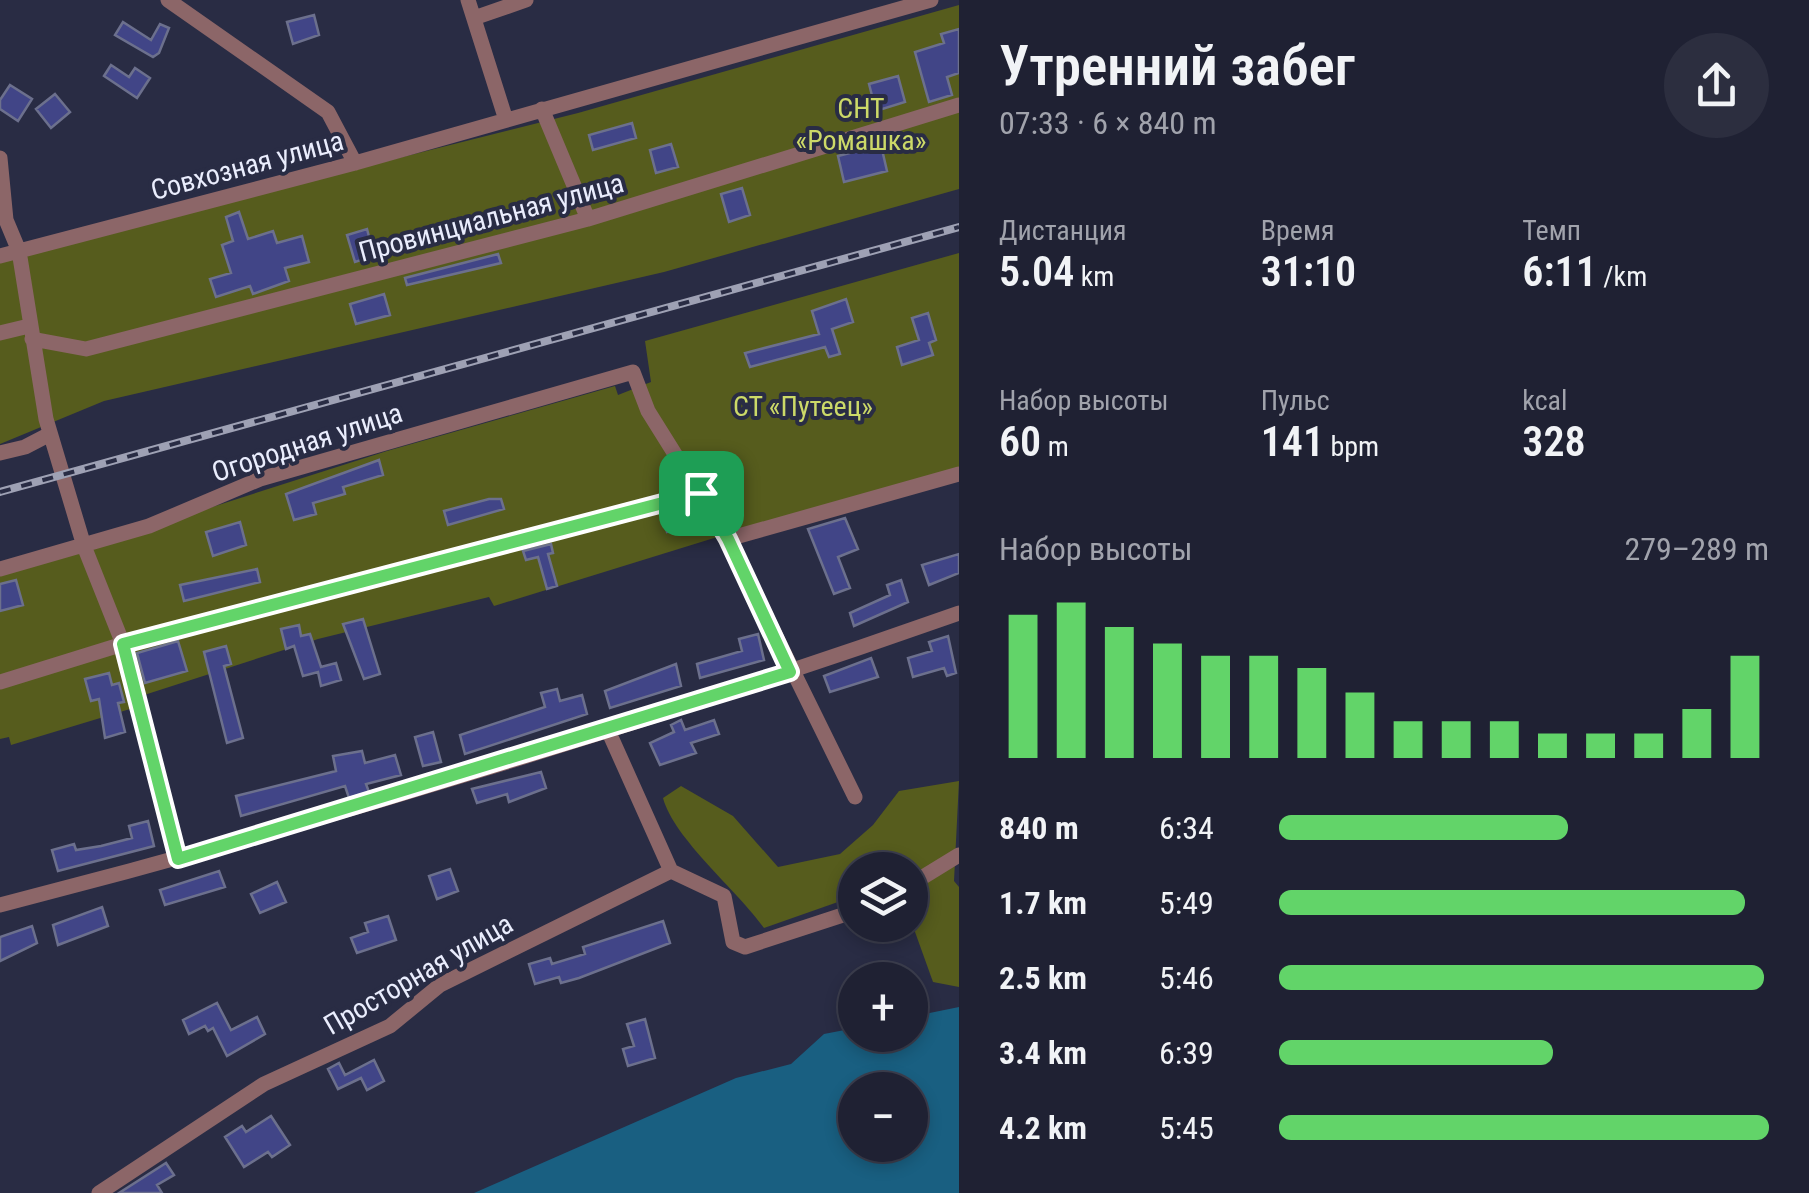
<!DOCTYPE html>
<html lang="ru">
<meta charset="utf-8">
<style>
body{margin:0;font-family:"Roboto Condensed",sans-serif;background:#2c2e3f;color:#f1f3f6;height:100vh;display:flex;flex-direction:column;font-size:38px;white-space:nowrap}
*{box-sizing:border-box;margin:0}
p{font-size:32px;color:#a1a3ac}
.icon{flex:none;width:55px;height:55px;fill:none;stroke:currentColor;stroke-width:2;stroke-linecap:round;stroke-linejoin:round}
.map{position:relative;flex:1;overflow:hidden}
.sheet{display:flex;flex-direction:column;background:#1f2133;width:850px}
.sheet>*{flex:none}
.buttons{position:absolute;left:838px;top:852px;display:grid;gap:20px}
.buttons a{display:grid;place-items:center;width:90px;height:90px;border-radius:50%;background:#1f2133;box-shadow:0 5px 15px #0003,0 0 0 2px #3c3e4e;font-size:50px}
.pin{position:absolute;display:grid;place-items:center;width:85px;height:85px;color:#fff;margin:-42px;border-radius:20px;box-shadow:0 5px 15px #0006}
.round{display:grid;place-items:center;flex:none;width:105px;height:105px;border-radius:52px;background:#2c2e3f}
.overview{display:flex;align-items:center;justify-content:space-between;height:170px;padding:0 40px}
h1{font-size:55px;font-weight:600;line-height:75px}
.metrics{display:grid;grid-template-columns:repeat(3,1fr);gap:15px;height:170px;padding:10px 40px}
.metrics div{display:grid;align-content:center}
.metrics b{font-size:42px;font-weight:600}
.metrics small{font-size:28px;font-weight:400}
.metrics p{font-size:28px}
.chart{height:280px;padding:20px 40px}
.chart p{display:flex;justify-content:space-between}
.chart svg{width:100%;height:180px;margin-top:10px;stroke:#62d469;stroke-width:6}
ul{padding:0 40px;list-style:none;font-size:32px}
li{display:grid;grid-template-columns:160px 120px 1fr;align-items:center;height:75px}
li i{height:25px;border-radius:12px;background:#62d469}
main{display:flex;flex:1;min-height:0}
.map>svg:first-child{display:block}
.green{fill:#565c1d}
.water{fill:#195f81;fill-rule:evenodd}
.building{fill:#414587;stroke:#6c708d;stroke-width:2.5}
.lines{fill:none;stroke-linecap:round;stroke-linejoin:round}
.minor{stroke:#8c6668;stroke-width:15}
.rail-casing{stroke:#9ea1b4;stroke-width:8}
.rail{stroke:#292c44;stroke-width:4;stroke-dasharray:11;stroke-linecap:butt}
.route-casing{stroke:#fff;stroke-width:20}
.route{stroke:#62d469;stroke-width:12}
.labels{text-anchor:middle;stroke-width:8;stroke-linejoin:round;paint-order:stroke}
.park-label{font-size:28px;fill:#ccd968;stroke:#292c44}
.street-label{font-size:28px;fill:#eaedfd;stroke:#292c44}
</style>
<main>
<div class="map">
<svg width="959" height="1193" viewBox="0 0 959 1193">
<rect width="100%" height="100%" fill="#292c44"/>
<path class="green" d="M959 5V189L664 272 104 401 0 444V258L578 113Z
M959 253V472L727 534 494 606 489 597 318 639 138 697 140 706 11 745 9 737 0 739V575L387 451 615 386 618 395 651 382 645 341Z
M959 781 954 881 959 887V987L933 982 910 918V870H855V896L764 928C738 891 674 839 663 798L681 786 733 816 778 867 840 854 873 825 899 791Z"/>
<path class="water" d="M959 1007V1193H474L736 1078 791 1064 824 1034 855 1028V1035H910V1017ZM855 1090H910V1145H855Z"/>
<path class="building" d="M314 15 319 35 293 44 287 22Z
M123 22 151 40 160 24 169 28 159 53 153 57 115 35Z
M959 29V73L947 77 952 95 929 102 915 52 944 43 941 34Z
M111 65 129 77 135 68 150 78 137 98 104 76Z
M898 76 905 102 876 111 869 84Z
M10 85 32 99 18 121 0 109V100Z
M55 94 70 112 51 128 36 109Z
M632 123 636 138 593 150 589 135Z
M671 144 678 167 656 173 650 150Z
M881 145 887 171 844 182 838 156Z
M742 188 750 215 729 222 721 194Z
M239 212 248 239 273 231 277 243 302 236 309 262 285 268 289 281 253 294 250 286 216 297 210 279 231 273 222 245 233 241 226 217Z
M367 229 374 256 355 262 347 235Z
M498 254 501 263 407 285 405 278Z
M384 294 390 315 356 324 350 304Z
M846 299 853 322 832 329 840 354 829 357 825 347 750 367 745 353 819 334 812 311Z
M928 313 936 340 929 343 933 355 902 365 897 347 919 340 912 318Z
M379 460 383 475 343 487 345 494 313 503 316 514 294 520 286 494Z
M489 499H501L504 509 448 525 444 511Z
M693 507 697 523 667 532 662 515Z
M845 518 858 549 838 557 850 588 834 594 808 529Z
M240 522 246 545 213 556 206 532Z
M551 544 553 553 548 554 557 586 547 589 538 557 526 560 523 551Z
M959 554V573L929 585 922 565Z
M257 569 260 582 184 601 180 585Z
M16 580 23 605 0 611V584Z
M901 580 908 602 854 626 850 613 890 595 887 585Z
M363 619 380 674 364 679 343 624Z
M299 625 301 636 310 634 321 667 336 663 341 680 321 686 318 672 303 676 294 646 286 649 281 629Z
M758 634 764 660 700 678 697 664 742 651 739 639Z
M948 636 956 673 947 676 944 668 913 677 908 658 932 651 929 642Z
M178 641 187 671 145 683 137 653Z
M226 646 231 664 224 666 243 738 227 743 204 652Z
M871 658 878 677 830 692 824 676Z
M676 664 681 686 610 708 605 691Z
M109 673 112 685 119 683 124 702 118 703 125 732 105 738 99 699 91 701 85 679Z
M557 689 560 701 582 695 587 714 465 754 460 735 545 707 541 693Z
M681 720 685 730 714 720 719 734 691 743 696 753 660 765 650 743 674 732 671 725Z
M433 732 441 762 423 766 415 737Z
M362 751 365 763 395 755 401 775 366 784 369 792 349 798 345 786 241 816 236 796 336 771 333 756Z
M541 772 546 788 509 802 507 794 477 803 472 789Z
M148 821 154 846 58 871 52 850 74 844 76 850 101 846 132 838 129 826Z
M450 869 458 891 437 899 429 876Z
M219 871 225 887 165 905 160 890Z
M277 882 286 902 260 913 251 894Z
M102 907 108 926 58 945 53 925Z
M388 916 396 940 357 953 351 938 368 932 365 923Z
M663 921 670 943 579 978 561 983 559 977 535 984 529 964 550 958 552 964 585 954 583 947Z
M32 926 37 943 0 961V937Z
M217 1003 231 1030 257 1017 265 1034 227 1056 213 1028 208 1031 205 1026 189 1034 183 1020Z
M645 1019 655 1058 628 1066 623 1049 634 1046 627 1024Z
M374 1060 384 1081 367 1090 361 1078 338 1089 328 1069 339 1063 345 1075Z
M271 1116 290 1145 272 1157 268 1152 244 1167 225 1137 242 1126 246 1132Z
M166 1163 174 1175 157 1185 162 1193H119Z"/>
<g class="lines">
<path class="minor" d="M168 0 328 112 355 163
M468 0 506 120
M474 18 526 0
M542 109 588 219
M0 158 6 220 19 251 46 419 84 546 123 644 178 859
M0 256 355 163 931 0
M0 333 29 326
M32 339 86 349 588 219 959 105
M0 453 25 447 50 434
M728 539 959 474
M0 569 149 526 260 479 633 372 648 411 728 539 855 797
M0 682 123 644 701 493
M607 728 671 871
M910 885 959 855
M0 905C323 822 644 724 959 613
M99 1193 264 1084 390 1026 440 985 671 871 724 896 733 942 745 947 855 911"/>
<g class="rail-casing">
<path id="rail" d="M0 492 959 227"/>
</g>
<use href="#rail" class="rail"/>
</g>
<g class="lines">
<g class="route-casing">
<path id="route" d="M701 493 728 539 790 672 178 859 123 644Z"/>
</g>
<use href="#route" class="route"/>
</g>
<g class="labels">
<g class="park-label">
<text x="861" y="118">СНТ<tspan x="861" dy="32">«Ромашка»</tspan></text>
<text x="803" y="416">СТ «Путеец»</text>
</g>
<g class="street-label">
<text transform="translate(247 165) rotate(-15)" y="10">Совхозная улица</text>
<text transform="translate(491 217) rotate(-15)" y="10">Провинциальная улица</text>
<text transform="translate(307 442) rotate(-18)" y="10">Огородная улица</text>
<text transform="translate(418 974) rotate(-30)" y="10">Просторная улица</text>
</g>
</g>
</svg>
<div class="buttons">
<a><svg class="icon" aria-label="layers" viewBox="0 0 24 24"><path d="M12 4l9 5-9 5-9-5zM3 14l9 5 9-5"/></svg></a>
<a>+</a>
<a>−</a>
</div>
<div class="pin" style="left:701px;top:493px;background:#1e9e55"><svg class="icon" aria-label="arrive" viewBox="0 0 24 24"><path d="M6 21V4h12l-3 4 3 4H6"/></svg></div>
</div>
<section class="sheet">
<div class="overview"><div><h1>Утренний забег</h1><p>07:33 · 6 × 840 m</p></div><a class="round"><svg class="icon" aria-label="share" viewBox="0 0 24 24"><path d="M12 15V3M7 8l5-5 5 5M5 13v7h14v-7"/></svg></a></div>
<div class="metrics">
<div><p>Дистанция</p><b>5.04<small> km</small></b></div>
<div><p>Время</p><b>31:10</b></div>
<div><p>Темп</p><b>6:11<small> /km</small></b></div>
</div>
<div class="metrics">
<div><p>Набор высоты</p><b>60<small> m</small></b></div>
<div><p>Пульс</p><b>141<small> bpm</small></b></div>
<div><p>kcal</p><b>328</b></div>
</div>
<div class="chart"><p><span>Набор высоты</span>279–289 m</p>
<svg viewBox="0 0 160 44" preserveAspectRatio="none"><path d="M5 44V9M15 44V6M25 44V12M35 44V16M45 44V19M55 44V19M65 44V22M75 44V28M85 44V35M95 44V35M105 44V35M115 44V38M125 44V38M135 44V38M145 44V32M155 44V19"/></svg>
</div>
<ul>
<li><b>840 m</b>6:34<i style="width:59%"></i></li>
<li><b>1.7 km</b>5:49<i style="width:95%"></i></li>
<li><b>2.5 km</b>5:46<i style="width:99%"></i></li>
<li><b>3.4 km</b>6:39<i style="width:56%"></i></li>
<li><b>4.2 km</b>5:45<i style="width:100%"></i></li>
</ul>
</section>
</main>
